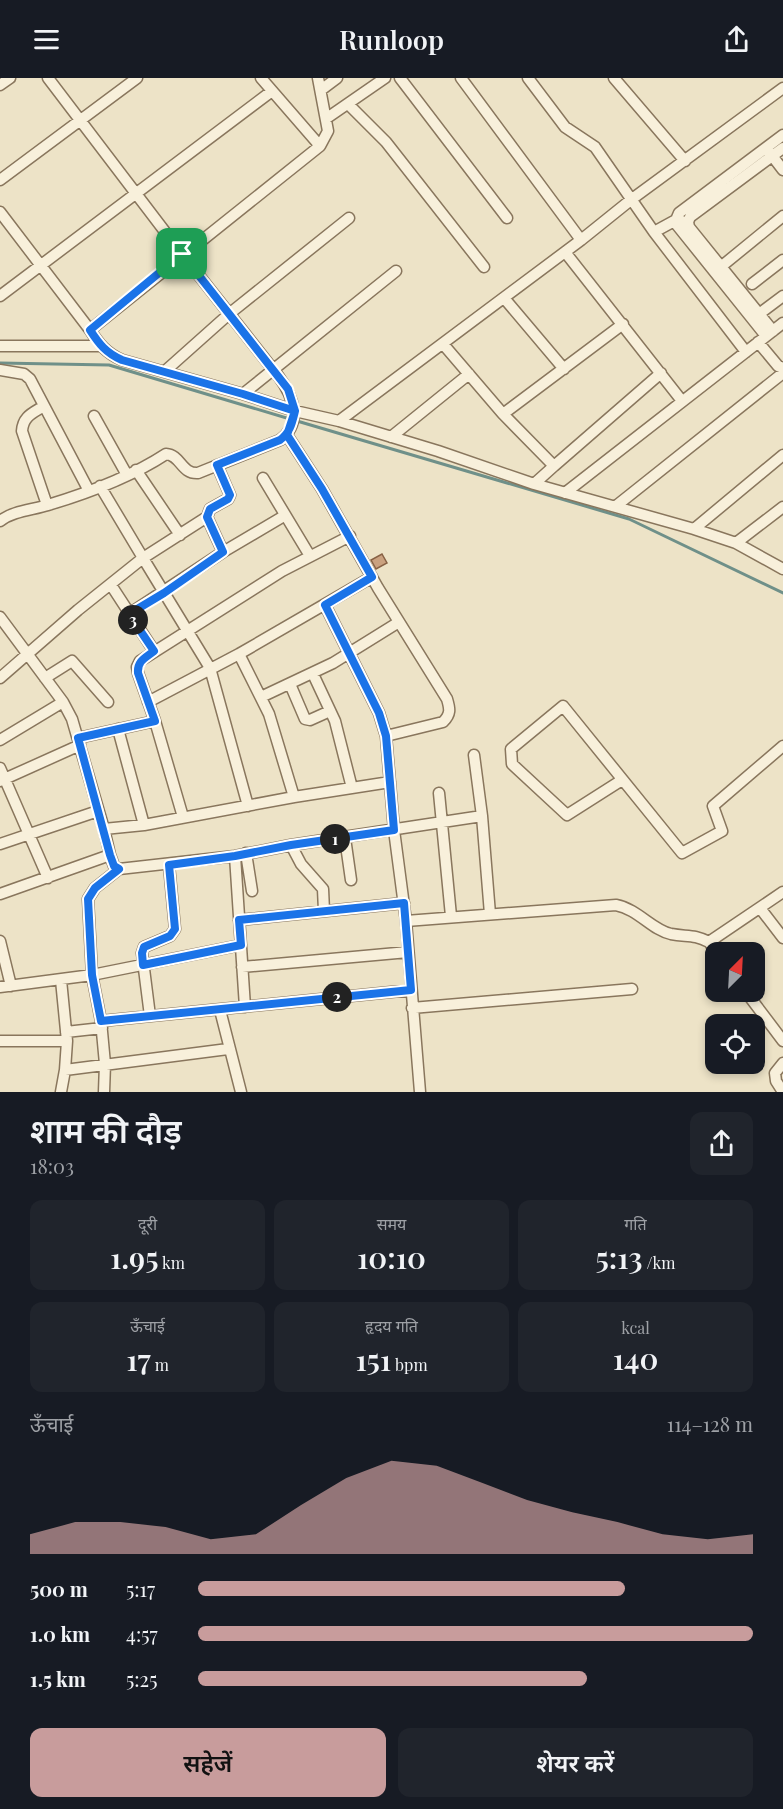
<!DOCTYPE html>
<html lang="hi">
<meta charset="utf-8">
<style>
body{margin:0;font-family:"Playfair Display","Noto Sans Devanagari",serif;background:#20242c;color:#f1f3f6;height:100vh;display:flex;flex-direction:column;font-size:22px;white-space:nowrap}
*{box-sizing:border-box;margin:0}
p{font-size:20px;color:#9ea1a6}
.icon{flex:none;width:33px;height:33px;fill:none;stroke:currentColor;stroke-width:2;stroke-linecap:round;stroke-linejoin:round}
.map{position:relative;height:1014px;overflow:hidden}
.panel{display:flex;flex-direction:column;background:#171b24;flex:1}
.panel>*{flex:none}
.needle{width:39px;rotate:24deg}
.tools{position:absolute;left:705px;top:864px;display:grid;gap:12px}
.tools a{display:grid;place-items:center;width:60px;height:60px;border-radius:12px;background:#171b24;box-shadow:0 3px 9px #0003;font-size:30px}
.pin{position:absolute;display:grid;place-items:center;width:51px;height:51px;color:#fff;margin:-26px;border-radius:12px;box-shadow:0 3px 9px #0006}
.km{position:absolute;width:30px;height:30px;margin:-15px;border-radius:50%;background:#222;color:#fff;font-size:16px;line-height:30px;text-align:center}
.round{display:grid;place-items:center;flex:none;width:63px;height:63px;border-radius:12px;background:#20242c}
.overview{display:flex;align-items:center;justify-content:space-between;height:102px;padding:0 30px}
h1{font-size:33px;font-weight:600;line-height:45px}
.stats{display:grid;grid-template-columns:repeat(3,1fr);gap:9px;height:102px;padding:6px 30px}
.stats div{display:grid;align-content:center;border-radius:12px;background:#20242c;text-align:center}
.stats b{font-size:30px;font-weight:600}
.stats small{font-size:16px;font-weight:400}
.stats p{font-size:16px}
.chart{height:168px;padding:12px 30px}
.chart p{display:flex;justify-content:space-between}
.chart svg{width:100%;height:108px;margin-top:6px;fill:#c89c9c;opacity:.7}
.action{display:flex;gap:12px;margin-top:auto;padding:12px 30px}
.action a{flex:1;height:69px;border-radius:12px;background:#c89c9c;color:#111;font-size:24px;font-weight:600;line-height:69px;text-align:center}
.action a+a{background:#20242c;color:#f1f3f6}
ul{padding:0 30px;list-style:none;font-size:20px}
li{display:grid;grid-template-columns:96px 72px 1fr;align-items:center;height:45px}
li i{height:15px;border-radius:8px;background:#c89c9c}
header{display:flex;justify-content:space-between;align-items:center;height:78px;padding:0 30px;background:#171b24;font-size:27px;font-weight:600}
.map>svg:first-child{display:block}
.lines{fill:none;stroke-linecap:round;stroke-linejoin:round}
.stream{stroke:#6f9089;stroke-width:3}
.building{fill:#caa17f;stroke:#876144;stroke-width:1.5}
.street-casing{stroke:#89765d;stroke-width:13}
.street{stroke:#f8f0db;stroke-width:10}
.route-casing{stroke:#fff;stroke-width:12}
.route{stroke:#1a73e8;stroke-width:8}
</style>
<header><svg class="icon" aria-label="menu" viewBox="0 0 24 24"><path d="M4 6h16M4 12h16M4 18h16"/></svg>Runloop<svg class="icon" aria-label="share" viewBox="0 0 24 24"><path d="M12 15V3M7 8l5-5 5 5M5 13v7h14v-7"/></svg></header>
<div class="map">
<svg width="783" height="1014" viewBox="0 0 783 1014">
<rect width="100%" height="100%" fill="#ede3c7"/>
<g class="lines">
<path class="stream" d="M0 285 109 287 290 341
M297 343 629 441 783 515"/>
</g>
<path class="building" d="M382 476 387 485 376 491 371 482Z"/>
<g class="lines">
<g class="street-casing">
<path id="street" d="M318 0 328 53 320 68
M400 0 507 140
M461 0 581 162
M528 0 565 49 595 69 654 154 746 274
M614 0 685 83
M0 7 10 0
M321 12 337 0
M348 26 386 64 484 189
M327 40 385 0
M770 75 783 92
M0 102 137 0
M0 134 90 252 320 68 261 0
M688 144 689 149 773 253
M688 144 690 139 783 70
M654 154 676 142 682 143
M565 174 682 323
M717 192 783 138
M752 206 783 182
M0 218 272 13
M504 220 564 291
M755 239 783 218
M90 252C99 266 106 275 122 282L243 316 295 333 339 343 438 373 534 406 694 451 736 465 783 491
M766 258 677 147 676 142 679 135 783 57
M758 264 778 288 783 290
M443 266 503 336 554 388 534 406
M0 268H101
M0 292 24 296 30 301 89 413
M164 294 229 236 349 140
M243 316 396 193
M44 328C33 335 23 338 22 353L47 427
M503 336 623 246
M94 338 127 397
M339 343 581 162 632 121 783 10
M287 357 322 411 378 510 447 621C450 631 451 636 443 644L386 658
M391 359 469 296
M217 387 230 417 228 421 210 431 207 439 223 474
M554 388 661 295
M136 392 180 457
M263 400 310 478
M100 408 143 480 207 439
M565 415 783 245
M616 428 783 295
M0 443C13 433 32 432 48 427 88 415 131 399 166 376 181 377 181 396 198 395L280 362C303 345 293 318 279 299L182 176 48 0
M694 451 783 377
M736 465 783 429
M111 507 154 573
M325 527 379 635 386 658 394 752 406 843 420 1014
M129 536 223 474 284 438
M0 539 63 624 72 641 104 751 110 777 114 788 119 791 95 810 88 821 92 897 101 943 105 986 104 1014
M239 576 269 636 294 719
M313 596 335 643 352 710
M0 600 78 532 143 480 210 590 248 728
M45 600 72 583 108 624
M290 606 305 641 310 642 330 633
M261 619 333 585 399 544
M148 624 239 576 372 499
M118 651 144 747
M78 660 155 643
M0 662 63 624
M474 677 482 738 490 836
M0 690 48 800
M622 702 567 737 512 686 511 671 563 628 682 775 722 753 713 728 783 668
M0 703 80 667
M439 715 451 838
M183 739 155 643 138 595 137 589 140 583 282 493 350 458
M104 751 144 747 294 719 390 704
M345 760 351 802
M0 766 98 733
M291 767 301 786 323 811 324 833
M246 775 252 813
M235 778 245 929
M119 791 235 778 291 767 482 738
M0 816 110 777
M760 830 783 860
M239 842 404 825
M406 843 616 827C638 831 652 852 671 856 687 859 694 856 709 864
M0 863 11 908
M716 874 709 864 783 814
M242 889 408 874
M61 902 67 963
M0 909 92 897 241 867
M746 914 783 963
M412 930 632 911
M220 932 241 1014
M150 938 142 875 144 869 170 858 175 851 169 787
M101 943 411 912
M66 954 102 950
M0 963H67L65 992 228 971
M61 1014 65 992
M783 1014 776 1003 775 995 783 985"/>
</g>
<use href="#street" class="street"/>
</g>
<g class="lines">
<g class="route-casing">
<path id="route" d="M182 176 288 311 295 333 287 357 322 411 372 499 325 527 379 635 386 658 394 752 291 767 235 778 169 787 175 851 170 858 144 869 142 875 143 887 241 867 239 842 404 825 411 912 101 943 92 897 88 821 95 810 119 791 114 788 110 777 78 660 155 643 138 595C137 583 145 580 154 573L129 536 164 515 223 474 207 439 210 431 228 421 230 417 217 387 280 362C290 355 292 345 295 333L243 316 122 282C106 275 99 266 90 252L182 176"/>
</g>
<use href="#route" class="route"/>
</g>
</svg>
<div class="tools">
<a><svg class="needle" viewBox="-14 -14 28 28"><path d="M0-13l5 13h-10z" fill="#e53935"/><path d="M0 13l5-13h-10z" fill="#9ea1a6"/></svg></a>
<a><svg class="icon" aria-label="locate" viewBox="0 0 24 24"><circle cx="12" cy="12" r="6"/><path d="M12 2v4M12 18v4M2 12h4M18 12h4"/></svg></a>
</div>
<div class="pin" style="left:182px;top:176px;background:#1e9e55"><svg class="icon" aria-label="arrive" viewBox="0 0 24 24"><path d="M6 21V4h12l-3 4 3 4H6"/></svg></div>
<b class="km" style="left:335px;top:761px">1</b>
<b class="km" style="left:337px;top:919px">2</b>
<b class="km" style="left:133px;top:542px">3</b>
</div>
<section class="panel">
<div class="overview"><div><h1>शाम की दौड़</h1><p>18:03</p></div><a class="round"><svg class="icon" aria-label="share" viewBox="0 0 24 24"><path d="M12 15V3M7 8l5-5 5 5M5 13v7h14v-7"/></svg></a></div>
<div class="stats">
<div><p>दूरी</p><b>1.95<small> km</small></b></div>
<div><p>समय</p><b>10:10</b></div>
<div><p>गति</p><b>5:13<small> /km</small></b></div>
</div>
<div class="stats">
<div><p>ऊँचाई</p><b>17<small> m</small></b></div>
<div><p>हृदय गति</p><b>151<small> bpm</small></b></div>
<div><p>kcal</p><b>140</b></div>
</div>
<div class="chart"><p><span>ऊँचाई</span>114–128 m</p>
<svg viewBox="0 0 160 44" preserveAspectRatio="none"><path d="M0 44V36L10 31L20 31L30 33L40 38L50 36L60 24L70 13L80 6L90 8L100 15L110 22L120 27L130 31L140 36L150 38L160 36V44z"/></svg>
</div>
<ul>
<li><b>500 m</b>5:17<i style="width:77%"></i></li>
<li><b>1.0 km</b>4:57<i style="width:100%"></i></li>
<li><b>1.5 km</b>5:25<i style="width:70%"></i></li>
</ul>
<div class="action"><a>सहेजें</a><a>शेयर करें</a></div>
</section>
